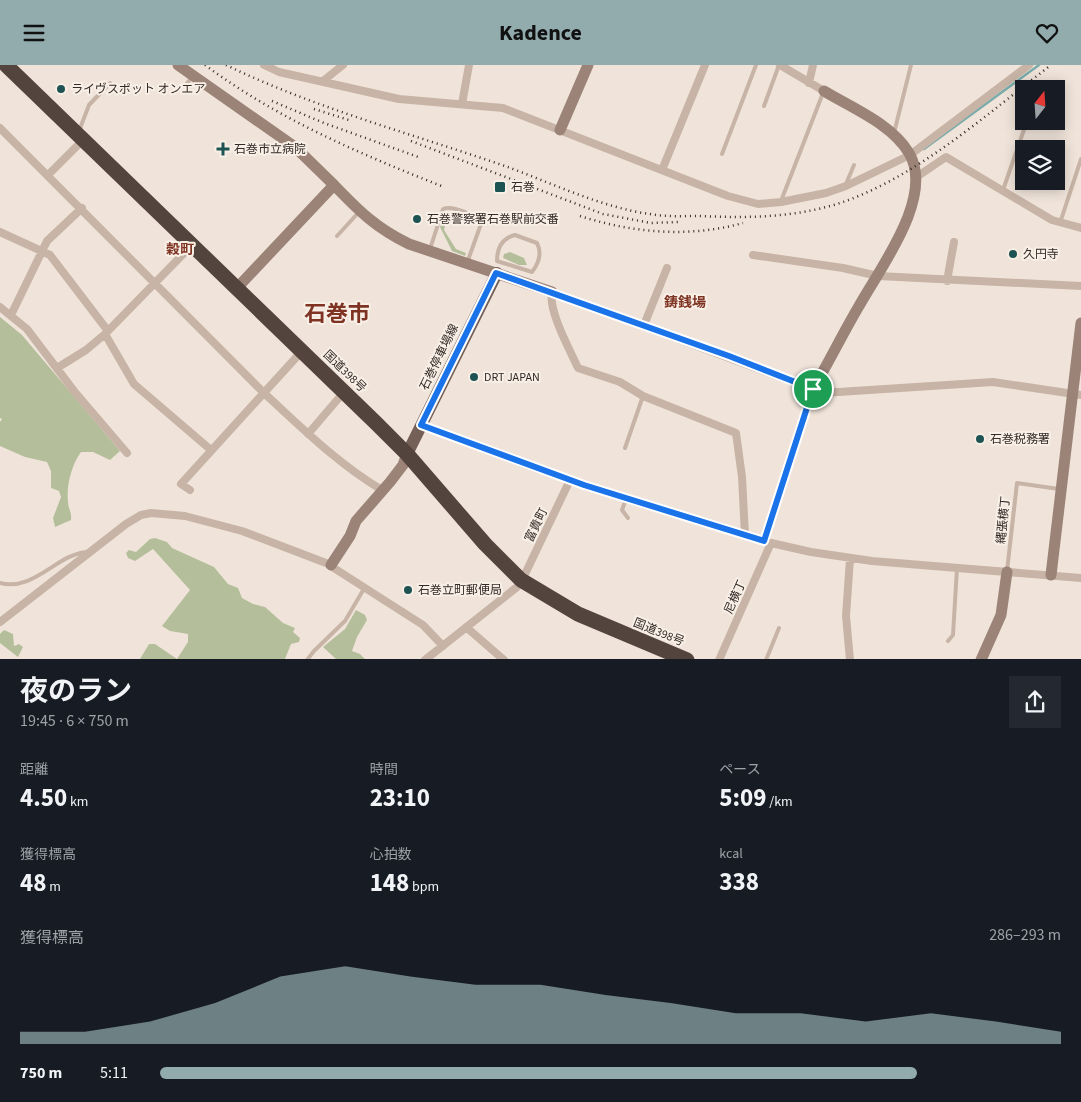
<!DOCTYPE html>
<html lang="ja">
<meta charset="utf-8">
<style>
body{margin:0;font-family:"Source Sans 3","Noto Sans JP",sans-serif;background:#242831;color:#f1f3f6;height:100vh;display:flex;flex-direction:column;font-size:19px;white-space:nowrap}
*{box-sizing:border-box;margin:0}
p{font-size:16px;color:#9ea1a6}
.icon{flex:none;width:28px;height:28px;fill:none;stroke:currentColor;stroke-width:2;stroke-linecap:round;stroke-linejoin:round}
.map{position:relative;height:594px;overflow:hidden}
.panel{display:flex;flex-direction:column;background:#171b24;flex:1}
.panel>*{flex:none}
.needle{width:32px;rotate:17deg}
.buttons{position:absolute;left:1015px;top:15px;display:grid;gap:10px}
.buttons a{display:grid;place-items:center;width:50px;height:50px;border-radius:0px;background:#171b24;box-shadow:0 2px 12px #0003;font-size:25px}
.pin{position:absolute;display:grid;place-items:center;width:42px;height:42px;color:#fff;margin:-21px;border:2px solid #fff;border-radius:50%;box-shadow:0 1px 5px #0007}
.round{display:grid;place-items:center;flex:none;width:52px;height:52px;border-radius:0px;background:#242831}
.headline{display:flex;align-items:center;justify-content:space-between;height:85px;padding:0 20px}
h1{font-size:28px;font-weight:700;line-height:38px}
.figures{display:grid;grid-template-columns:repeat(3,1fr);gap:8px;height:85px;padding:5px 20px}
.figures div{display:grid;align-content:center}
.figures b{font-size:25px;font-weight:700}
.figures small{font-size:14px;font-weight:400}
.figures p{font-size:14px}
.chart{height:140px;padding:10px 20px}
.chart p{display:flex;justify-content:space-between}
.chart svg{width:100%;height:90px;margin-top:5px;fill:#92abad;opacity:.7}
ul{padding:0 20px;list-style:none;font-size:16px}
li{display:grid;grid-template-columns:80px 60px 1fr;align-items:center;height:38px}
li i{height:12px;border-radius:6px;background:#92abad}
header{display:flex;justify-content:space-between;align-items:center;height:65px;padding:0 20px;background:#92abad;color:#111;font-size:22px;font-weight:700}
.map>svg:first-child{display:block}
.green{fill:#b4be9a}
.lines{fill:none;stroke-linecap:round;stroke-linejoin:round}
.stream{stroke:#7aacab;stroke-width:2.5}
.lane{stroke:#c7b4a6;stroke-width:4}
.street{stroke:#c7b4a6;stroke-width:8}
.secondary{stroke:#9b8378;stroke-width:11}
.primary{stroke:#756058;stroke-width:12}
.highway{stroke:#54443e;stroke-width:15}
.rail{stroke:#342a27;stroke-width:2.5;stroke-dasharray:1 4;stroke-linecap:butt}
.route-casing{stroke:#fff;stroke-width:10}
.route{stroke:#1a73e8;stroke-width:6}
.poi-dot{fill:#1e5353;stroke:#f8efe6;stroke-width:2}
.labels{text-anchor:middle;stroke-width:4;stroke-linejoin:round;paint-order:stroke}
.poi-label{font-size:12px;fill:#342a27;stroke:#f8efe6;text-anchor:start}
.street-label{font-size:12px;fill:#342a27;stroke:#f8efe6}
.neighbourhood-label{font-size:14px;font-weight:bold;fill:#7f3423;stroke:#f8efe6}
.town-label{font-size:22px;font-weight:bold;fill:#7f3423;stroke:#f8efe6}
</style>
<header><svg class="icon" aria-label="menu" viewBox="0 0 24 24"><path d="M4 6h16M4 12h16M4 18h16"/></svg>Kadence<svg class="icon" aria-label="heart" viewBox="0 0 24 24"><path d="M12 20l-8-8c-3-5 5-10 8-4 3-6 11-1 8 4z"/></svg></header>
<div class="map">
<svg width="1081" height="595" viewBox="0 0 1081 595">
<rect width="100%" height="100%" fill="#f0e4da"/>
<path class="green" d="M449 147 444 165 456 184 466 188 465 191 452 186 440 162 446 149Z
M510 187 524 193 527 200H519L503 193 504 189Z
M0 252 22 270 120 386 110 395 93 387H81C72 399 66 421 68 436 68 444 72 447 71 455L55 462 53 453 61 432 59 426 51 423V406L47 397 25 392 0 381V357L2 354 0 353Z
M155 473 167 477 172 483 214 502 228 519 238 523 242 533 253 539 265 542 283 558 295 563 293 567 300 573 299 577 291 579 285 594H140L149 579H155L177 594 188 577V569L170 566 162 561 190 525 153 484 135 496 128 493 126 488 129 485 136 487 150 474Z
M356 545 365 550 367 555 357 572 352 586 360 589 365 594H336L323 582 345 564Z
M4 565 13 569 14 581 19 579 23 582 18 592 0 578V569Z"/>
<g class="lines">
<path class="stream" d="M924 84 1039 0"/>
<path class="lane" d="M185 21 192 12
M764 41 779 0
M79 66 89 40 110 18
M894 68 911 0
M722 89 756 0
M846 119 854 100
M1003 125 1027 56
M781 136 823 28
M1060 158 1081 94
M515 170 537 178C542 188 539 198 532 207L497 196C497 182 503 173 515 170Z
M337 171 358 148
M430 184 443 144C452 140 477 150 481 159L467 198
M625 383 643 331
M626 434 622 445 628 453
M1007 506 1017 418 1059 424
M0 518C35 527 58 487 89 487
M948 576 953 570 957 503
M307 595 314 586 345 556 365 522
M766 595 779 563"/>
<path class="street" d="M264 0 279 7 399 34 503 43 728 131 758 139 781 137 826 128 846 121 910 90 1029 0
M780 0 824 26
M323 16 343 0
M809 18 813 0
M462 39 469 0
M0 63 264 328C301 362 338 399 382 425
M662 105 705 0
M48 110 83 75
M918 111 946 92 1052 155 1081 163
M0 167 50 190 108 266
M753 190 843 203 878 211 1081 221
M947 216 954 177
M0 242 27 264 74 326 127 388
M11 250 47 176 82 143
M644 260 667 203
M105 269 134 319 211 385
M57 303 86 285 105 269 193 179
M421 360 535 403 626 434 771 478 811 487 872 496 1081 513
M308 369 344 327
M190 425 181 419 302 286
M745 470 742 412 736 368 643 331 620 317 578 303C570 285 548 246 552 227L823 328 993 317 1081 330
M764 476 813 324
M0 557 126 459 141 450 151 448 185 451 242 466 326 498 423 560 443 581
M466 562 504 595
M425 595 517 522 526 507 570 415
M719 595 771 478
M850 595 846 551 850 494"/>
<path class="secondary" d="M178 0 295 82 334 120
M560 65 588 0
M237 223 334 120C359 146 376 163 409 179L552 227
M813 324C829 297 843 268 859 241 880 203 935 132 909 88 892 59 852 43 824 26
M331 500 350 471 356 456 390 417 403 400 407 389
M1051 510 1081 258
M981 595 1001 550 1007 507"/>
<path class="primary" d="M407 389 497 208"/>
<path class="highway" d="M6 0 376 358 407 389 485 479 521 515 578 549 687 595"/>
<path class="rail" d="M205 0C278 54 360 89 444 122
M226 0C315 43 412 69 505 101 549 117 603 143 650 149 666 152 683 151 699 151 746 153 791 153 837 139 915 114 987 49 1051 0
M272 36 324 58 421 93
M314 44 352 56
M411 76 603 149 651 158 679 157
M580 151C633 168 689 173 743 158"/>
</g>
<g class="lines">
<g class="route-casing">
<path id="route" d="M496 208 729 291 813 324 764 476 584 420 421 360Z"/>
</g>
<use href="#route" class="route"/>
</g>
<g class="poi-dot">
<circle cx="61" cy="24" r="5"/>
<path d="M220.5 76.5h5v5h5v5h-5v5h-5v-5h-5v-5h5z"/>
<rect x="494" y="116" width="12" height="12" rx="2.5"/>
<circle cx="417" cy="154" r="5"/>
<circle cx="1013" cy="189" r="5"/>
<circle cx="474" cy="312" r="5"/>
<circle cx="980" cy="374" r="5"/>
<circle cx="408" cy="525" r="5"/>
</g>
<g class="labels">
<g class="poi-label">
<text x="71" y="28">ライヴスポット オンエア</text>
<text x="234" y="88">石巻市立病院</text>
<text x="511" y="126">石巻</text>
<text x="427" y="158">石巻警察署石巻駅前交番</text>
<text x="1023" y="193">久円寺</text>
<text x="484" y="316">DRT JAPAN</text>
<text x="990" y="378">石巻税務署</text>
<text x="418" y="529">石巻立町郵便局</text>
</g>
<g class="street-label">
<text transform="translate(439 292) rotate(-64)" y="4">石巻停車場線</text>
<text transform="translate(345 306) rotate(44)" y="4">国道398号</text>
<text transform="translate(1003 455) rotate(-84)" y="4">縄張横丁</text>
<text transform="translate(536 460) rotate(-64)" y="4">富貴町</text>
<text transform="translate(735 532) rotate(-66)" y="4">尼横丁</text>
<text transform="translate(659 567) rotate(22)" y="4">国道398号</text>
</g>
<g class="neighbourhood-label">
<text x="180" y="189">穀町</text>
<text x="685" y="242">鋳銭場</text>
</g>
<g class="town-label">
<text x="337" y="256">石巻市</text>
</g>
</g>
</svg>
<div class="buttons">
<a><svg class="needle" viewBox="-14 -14 28 28"><path d="M0-13l5 13h-10z" fill="#e53935"/><path d="M0 13l5-13h-10z" fill="#9ea1a6"/></svg></a>
<a><svg class="icon" aria-label="layers" viewBox="0 0 24 24"><path d="M12 4l9 5-9 5-9-5zM3 14l9 5 9-5"/></svg></a>
</div>
<div class="pin" style="left:813px;top:324px;background:#1e9e55"><svg class="icon" aria-label="arrive" viewBox="0 0 24 24"><path d="M6 21V4h12l-3 4 3 4H6"/></svg></div>
</div>
<section class="panel">
<div class="headline"><div><h1>夜のラン</h1><p>19:45 · 6 × 750 m</p></div><a class="round"><svg class="icon" aria-label="share" viewBox="0 0 24 24"><path d="M12 15V3M7 8l5-5 5 5M5 13v7h14v-7"/></svg></a></div>
<div class="figures">
<div><p>距離</p><b>4.50<small> km</small></b></div>
<div><p>時間</p><b>23:10</b></div>
<div><p>ペース</p><b>5:09<small> /km</small></b></div>
</div>
<div class="figures">
<div><p>獲得標高</p><b>48<small> m</small></b></div>
<div><p>心拍数</p><b>148<small> bpm</small></b></div>
<div><p>kcal</p><b>338</b></div>
</div>
<div class="chart"><p><span>獲得標高</span>286–293 m</p>
<svg viewBox="0 0 160 44" preserveAspectRatio="none"><path d="M0 44V38L10 38L20 33L30 24L40 11L50 6L60 11L70 15L80 15L90 20L100 24L110 29L120 29L130 33L140 29L150 33L160 38V44z"/></svg>
</div>
<ul>
<li><b>750 m</b>5:11<i style="width:84%"></i></li>
</ul>
</section>
